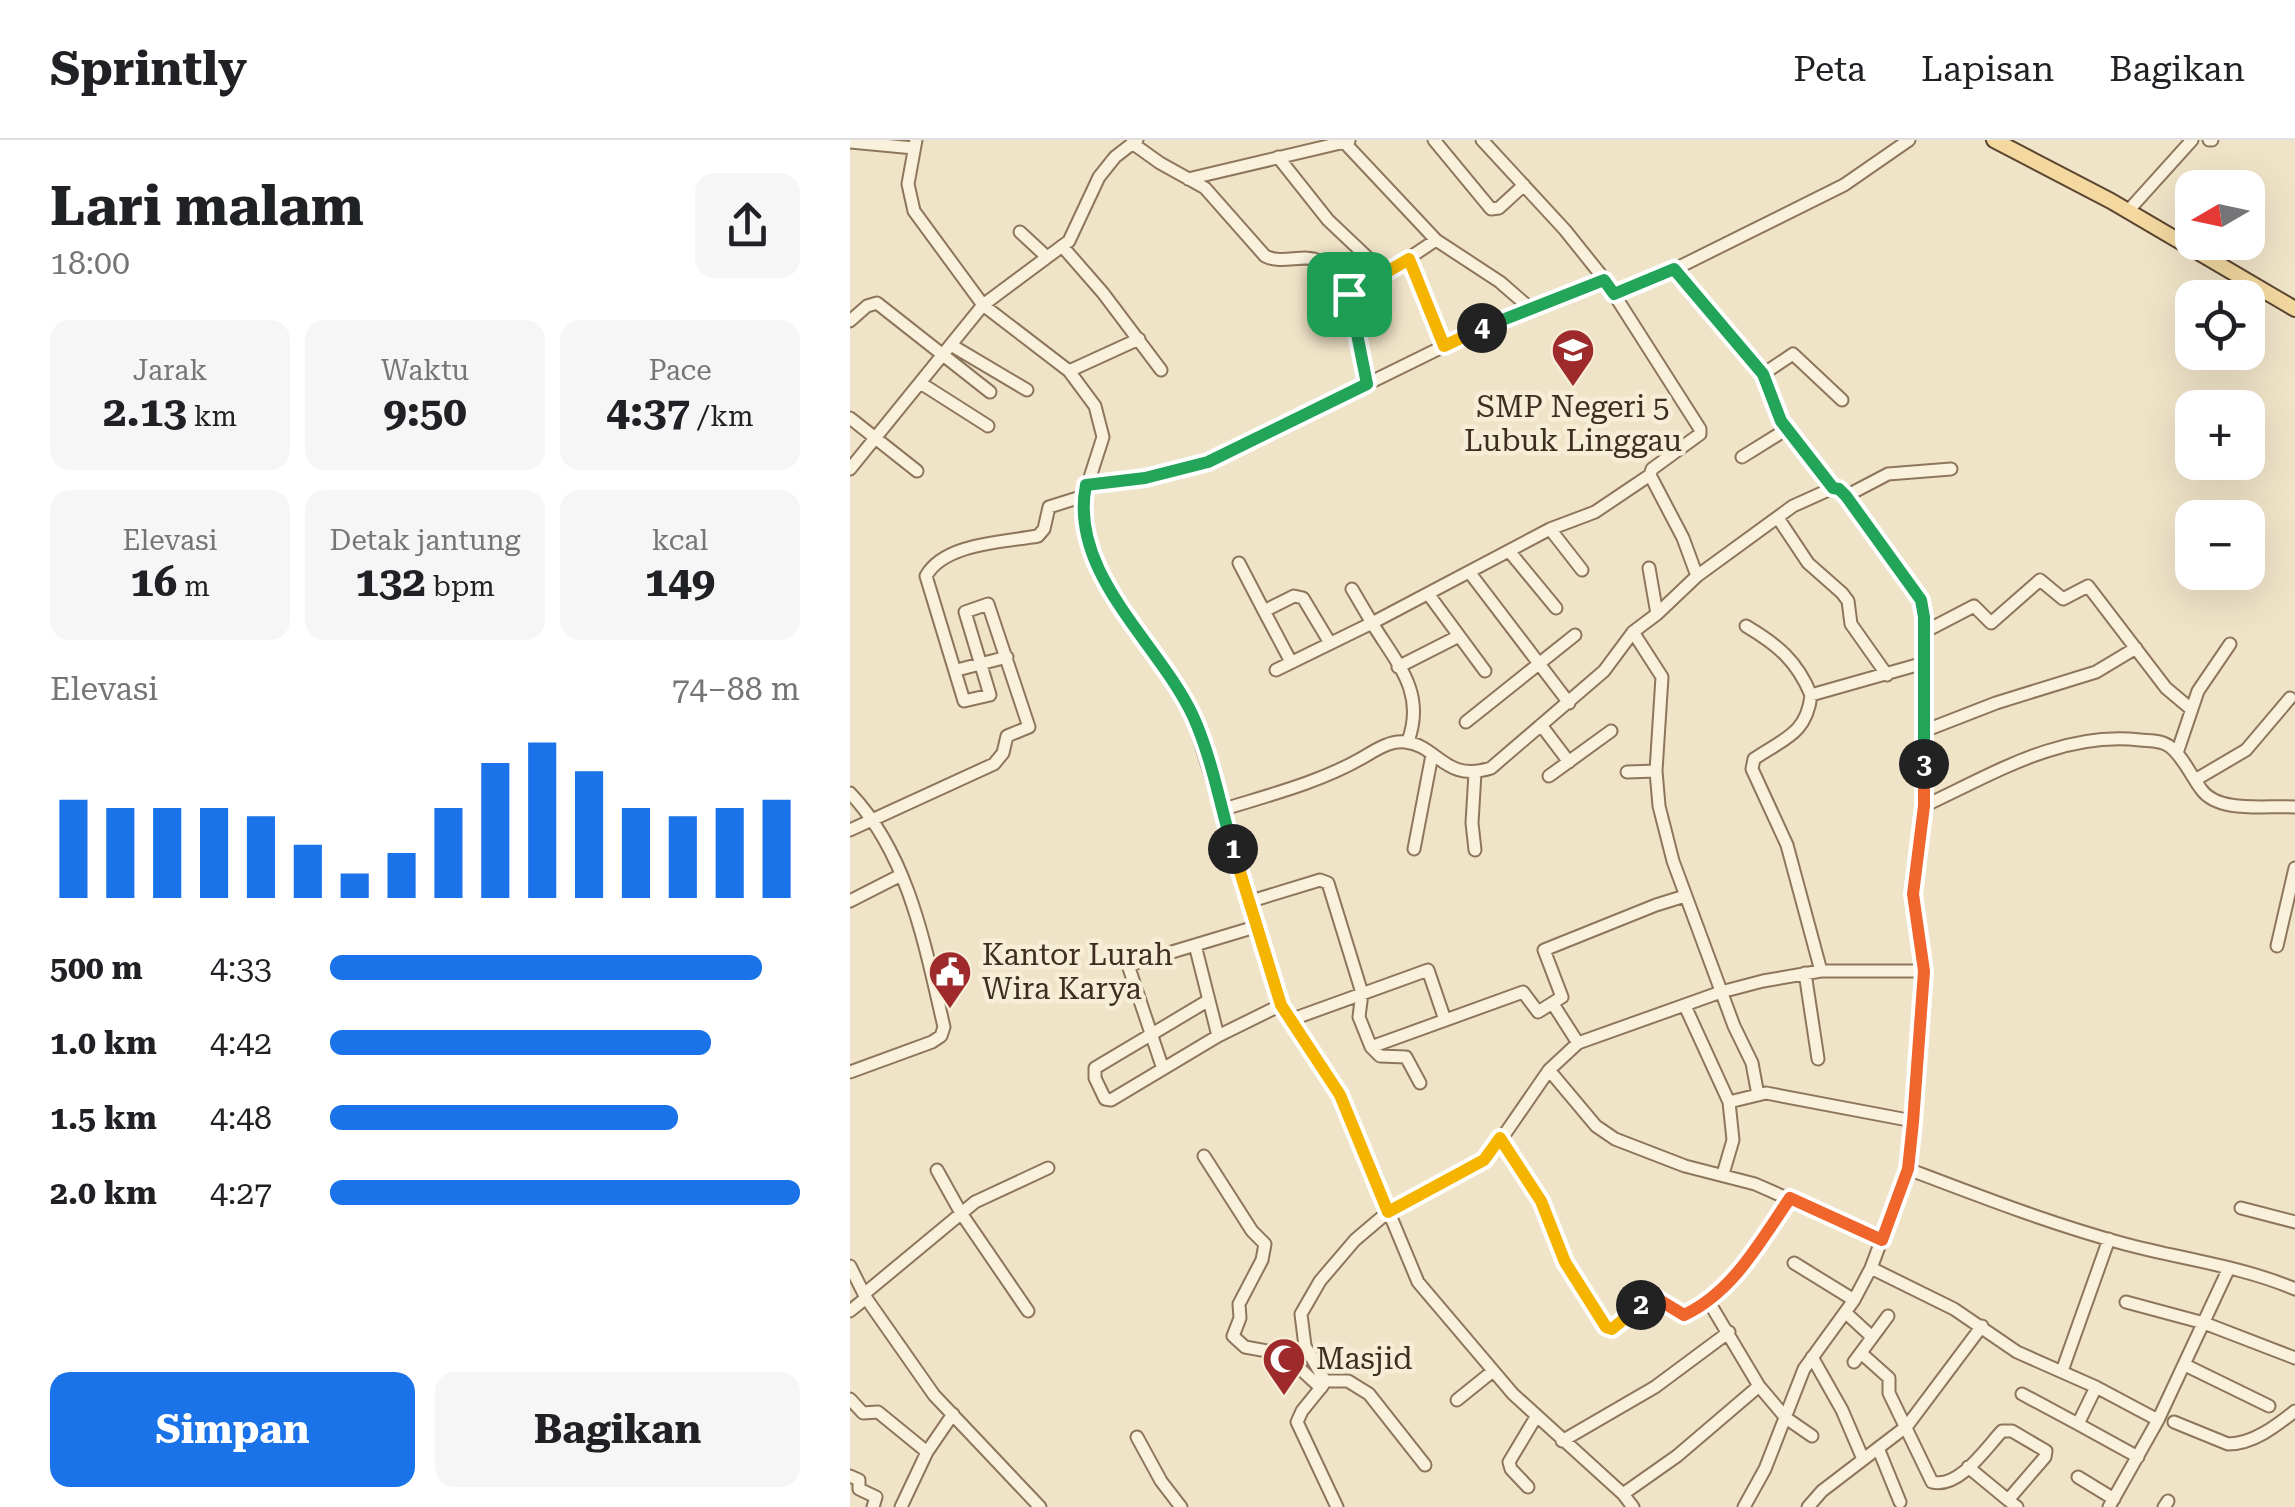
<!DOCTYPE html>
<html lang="id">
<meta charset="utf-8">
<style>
body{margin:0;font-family:"Roboto Serif",serif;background:#f6f6f6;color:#202124;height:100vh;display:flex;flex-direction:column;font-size:38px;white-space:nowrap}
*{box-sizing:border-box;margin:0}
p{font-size:32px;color:#757577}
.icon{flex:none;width:55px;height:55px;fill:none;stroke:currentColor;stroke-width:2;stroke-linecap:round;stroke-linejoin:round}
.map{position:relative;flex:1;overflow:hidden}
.details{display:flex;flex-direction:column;background:#fff;width:850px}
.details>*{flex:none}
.needle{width:65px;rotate:261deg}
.fabs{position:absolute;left:1325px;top:30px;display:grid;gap:20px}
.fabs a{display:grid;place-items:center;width:90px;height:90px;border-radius:20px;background:#fff;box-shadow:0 10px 40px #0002;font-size:50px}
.pin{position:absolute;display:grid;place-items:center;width:85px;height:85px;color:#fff;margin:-42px;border-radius:20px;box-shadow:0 5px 15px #0006}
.km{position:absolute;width:50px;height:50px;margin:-25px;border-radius:50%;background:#222;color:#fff;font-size:28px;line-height:50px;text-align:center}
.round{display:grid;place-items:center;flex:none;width:105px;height:105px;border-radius:20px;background:#f6f6f6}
.overview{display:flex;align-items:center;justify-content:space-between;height:170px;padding:0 50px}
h1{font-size:55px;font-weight:700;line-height:75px}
.stats{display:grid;grid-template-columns:repeat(3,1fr);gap:15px;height:170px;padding:10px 50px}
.stats div{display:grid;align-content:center;border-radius:20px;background:#f6f6f6;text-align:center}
.stats b{font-size:42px;font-weight:700}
.stats small{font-size:28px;font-weight:400}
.stats p{font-size:28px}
.chart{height:280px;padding:20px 50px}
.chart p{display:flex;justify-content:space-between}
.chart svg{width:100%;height:180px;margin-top:10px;stroke:#1a73e8;stroke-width:6}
.primary-button{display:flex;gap:20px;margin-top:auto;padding:20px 50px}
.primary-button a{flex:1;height:115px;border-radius:20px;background:#1a73e8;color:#fff;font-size:40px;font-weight:700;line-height:115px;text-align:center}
.primary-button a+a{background:#f6f6f6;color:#202124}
ul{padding:0 50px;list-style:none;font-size:32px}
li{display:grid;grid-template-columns:160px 120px 1fr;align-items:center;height:75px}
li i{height:25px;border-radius:12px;background:#1a73e8}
header{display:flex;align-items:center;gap:60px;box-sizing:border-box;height:140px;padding:0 50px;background:#fff;border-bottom:2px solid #e0e0e0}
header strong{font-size:48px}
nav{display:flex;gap:55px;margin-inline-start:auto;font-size:35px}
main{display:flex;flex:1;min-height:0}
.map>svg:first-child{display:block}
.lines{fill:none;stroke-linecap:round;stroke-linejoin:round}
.minor-casing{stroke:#8d765c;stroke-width:15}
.major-casing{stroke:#5b4430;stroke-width:18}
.minor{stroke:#faf1dc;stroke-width:11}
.major{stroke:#f3d9a0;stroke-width:14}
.split-1-casing{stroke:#fff;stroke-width:20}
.split-2-casing{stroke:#fff;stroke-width:20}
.split-3-casing{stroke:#fff;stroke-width:20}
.split-4-casing{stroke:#fff;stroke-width:20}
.split-5-casing{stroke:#fff;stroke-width:20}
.split-1{stroke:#22a559;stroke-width:12}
.split-2{stroke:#f5b400;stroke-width:12}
.split-3{stroke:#f0652b;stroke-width:12}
.split-4{stroke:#22a559;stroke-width:12}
.split-5{stroke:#f5b400;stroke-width:12}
.labels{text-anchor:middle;stroke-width:9;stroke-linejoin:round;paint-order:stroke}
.poi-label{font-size:30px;fill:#3d2e20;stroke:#f7eed8;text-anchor:start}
</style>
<header>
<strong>Sprintly</strong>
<nav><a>Peta</a><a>Lapisan</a><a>Bagikan</a></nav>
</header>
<main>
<section class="details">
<div class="overview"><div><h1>Lari malam</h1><p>18:00</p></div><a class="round"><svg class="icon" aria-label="share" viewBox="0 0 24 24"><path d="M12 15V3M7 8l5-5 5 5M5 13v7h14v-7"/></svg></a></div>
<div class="stats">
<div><p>Jarak</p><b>2.13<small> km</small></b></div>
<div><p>Waktu</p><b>9:50</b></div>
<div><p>Pace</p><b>4:37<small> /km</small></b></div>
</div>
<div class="stats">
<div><p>Elevasi</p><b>16<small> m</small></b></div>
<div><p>Detak jantung</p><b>132<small> bpm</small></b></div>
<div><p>kcal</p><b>149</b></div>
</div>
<div class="chart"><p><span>Elevasi</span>74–88 m</p>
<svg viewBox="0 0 160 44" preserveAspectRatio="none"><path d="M5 44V20M15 44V22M25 44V22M35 44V22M45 44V24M55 44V31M65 44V38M75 44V33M85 44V22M95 44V11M105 44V6M115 44V13M125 44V22M135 44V24M145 44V22M155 44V20"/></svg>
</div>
<ul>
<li><b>500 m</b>4:33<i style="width:92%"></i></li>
<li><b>1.0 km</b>4:42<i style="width:81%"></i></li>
<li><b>1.5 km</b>4:48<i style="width:74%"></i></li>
<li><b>2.0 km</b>4:27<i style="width:100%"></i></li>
</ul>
<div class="primary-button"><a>Simpan</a><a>Bagikan</a></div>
</section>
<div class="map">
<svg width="1445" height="1367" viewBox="0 0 1445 1367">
<rect width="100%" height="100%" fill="#f0e4c8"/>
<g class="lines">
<g class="minor-casing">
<path id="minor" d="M66 0 58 44 64 71 133 165 219 231 245 266 253 297 234 356 241 416 343 577 431 865 490 955 568 1142 663 1254 773 1354 783 1367
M584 0 641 69 649 68 674 45
M1359 0H1362
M0 2 64 8
M494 2 586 100 650 142 681 169
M282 3 310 23 355 48 415 116C433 125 453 113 470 121 507 140 510 207 517 244
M428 17 478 80 535 134 586 100
M338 39 499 1
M1278 71 1342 0
M170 92 197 117
M212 106 253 153 311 230
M559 119 594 206
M825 129 913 234 931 281 983 348 989 349 996 356 1067 452 1074 477V666L1063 762 1074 831 1058 1029 1021 1128 1004 1160 954 1229 915 1329 894 1367
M499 154 535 134
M764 154 825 129 994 45 1059 0
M0 181 17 166 27 163 140 252
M101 205 177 250
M219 231 289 199
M913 234 943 214 992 260
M72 244 138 286
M0 278 67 331
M892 317 937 289
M0 329 133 165 219 101 249 37 265 17 287 0
M800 335 833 398 847 436
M236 345 295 338 358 322 631 188 755 140
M996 356 1038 334 1101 329
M928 378 958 423 992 453 998 461 1001 484 1037 535
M700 389 732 430
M659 411 706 468
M389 423 414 471
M799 428 807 474
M620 433 719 563
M579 455 635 531
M896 486C928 505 947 521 961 555
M783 492 812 537 806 631 809 666 823 721 884 886 902 923 908 955
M1074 492 1124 466 1141 483 1190 440 1213 459 1238 446 1316 548 1341 569
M441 522 414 471 444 456 453 458 480 503
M548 527 609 496
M107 530 157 517
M426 530 522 483 502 449
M616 582 725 495
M691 585 719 622
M1074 591 1146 563 1246 532 1286 508
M558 601C576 552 547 524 522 483L700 389 745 372 800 335 802 329 850 294V289L755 140 715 90 632 0
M1327 613 1348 551 1380 504
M777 632 806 631
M625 633 622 683 625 710
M699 636 761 591
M1345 640 1396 610 1440 558
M0 653C59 715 75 806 94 887L91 896 82 902 0 932
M1074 666C1143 634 1211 591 1290 600 1300 601 1311 600 1319 606 1333 616 1341 636 1351 649 1368 674 1418 665 1445 667
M371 670C419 655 468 643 512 618 524 611 540 600 555 602 588 605 594 643 641 628L754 531 783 492 807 474 847 436 943 366 983 348
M0 690 144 624 153 613 157 596 179 587 138 464 115 472 140 555 114 561 76 436C94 403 155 402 188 396L194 389 199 367 234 356
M564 709 582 615
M0 761 51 735
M398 762 470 740 478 743 512 853 509 877 521 907 673 852 688 872 712 857 694 810 806 765 835 756
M345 805 368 896
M1427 806 1445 728
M971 831 937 705 902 629 904 619C933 599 957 594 961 555L1074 523
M955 833 968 919
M359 860 245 928V938L255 959 261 960 368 896 431 865
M703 864 728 903
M835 866 879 962 883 1000 873 1034
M440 880 578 830 595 880
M521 907 530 916 556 917 570 943
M313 929 279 828 282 824 405 787
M699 930 746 986 765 999 835 1026 905 1044 1032 1100
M879 962 916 953 1063 981
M650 998 691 1061 715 1122 759 1189 801 1159 814 1161 831 1175C882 1159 912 1100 939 1058
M354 1016 402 1091 415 1104 412 1120 389 1164 390 1178 383 1196 395 1207 434 1214 471 1248
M1058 1029C1129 1056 1201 1084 1275 1104 1331 1119 1391 1126 1445 1149
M87 1030 111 1073 178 1171
M1391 1068 1445 1082
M944 1123 1004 1160
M0 1126 16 1158 84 1255 190 1367
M1021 1128 1104 1169 1167 1212 1246 1247 1308 1280
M14 1154 125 1062 198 1028
M859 1162 909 1246 936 1278 962 1296
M1276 1162 1354 1183 1445 1218
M0 1171 16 1158
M996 1173 1022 1197
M1011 1213 1039 1238V1253L1082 1342C1109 1349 1136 1308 1152 1291H1162L1196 1311 1195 1317 1158 1360 1167 1367
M962 1217 992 1270 1013 1319
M1004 1222 1038 1176
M1335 1225 1419 1266
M1212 1231 1259 1099
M475 1241 455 1206 451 1174 470 1141 505 1100 538 1072 641 1014 699 930 728 903 871 852 913 841 971 831H1074
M475 1241H498L519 1254 575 1325
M473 1245 452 1271 447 1282 487 1367
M1172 1254 1228 1284 1246 1247
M0 1259 13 1273 28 1272 77 1312
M607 1260 643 1231
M1324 1282 1378 1304C1403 1304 1426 1286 1445 1271
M1228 1284 1288 1317
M287 1297 311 1341 331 1367
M712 1301 805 1247 879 1192
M1028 1308 1050 1362
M1118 1327 1158 1360
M0 1336 9 1340V1349L26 1357 23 1367
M1228 1337 1264 1359
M678 1347 661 1329 659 1322 686 1277
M773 1354 827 1316 909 1246
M51 1367 77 1312 103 1274
M958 1367 972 1351 1057 1286 1132 1186
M1259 1367 1308 1280 1379 1128
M1314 1367 1318 1361"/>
</g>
<g class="major-casing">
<path id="major" d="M1144 0 1261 61 1445 169"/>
</g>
<use href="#minor" class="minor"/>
<use href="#major" class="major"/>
</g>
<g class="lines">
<g class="split-1-casing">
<path id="split-1" d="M383 709C370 665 362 618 343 576 309 503 218 433 236 345L295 338 358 322 517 244 499 154"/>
</g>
<g class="split-2-casing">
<path id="split-2" d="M383 709 431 865 490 955 538 1072 634 1020 650 998 691 1061 715 1122 756 1187 762 1189 791 1165"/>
</g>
<g class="split-3-casing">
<path id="split-3" d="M791 1165 806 1158 834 1175C883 1152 910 1102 940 1058L1032 1100 1058 1029 1063 982 1074 831 1063 754 1074 666V624"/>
</g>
<g class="split-4-casing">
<path id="split-4" d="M632 188 754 140 764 154 824 129 913 234 931 281 983 348 989 349 996 356 1071 460 1074 477V624"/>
</g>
<g class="split-5-casing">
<path id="split-5" d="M499 154 559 119 594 206 632 188"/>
</g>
<use href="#split-1" class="split-1"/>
<use href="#split-2" class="split-2"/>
<use href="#split-3" class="split-3"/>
<use href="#split-4" class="split-4"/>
<use href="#split-5" class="split-5"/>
</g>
<defs>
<g id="school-pin" transform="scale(2.25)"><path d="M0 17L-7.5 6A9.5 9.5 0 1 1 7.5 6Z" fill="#9e2a2b" stroke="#f7eed8"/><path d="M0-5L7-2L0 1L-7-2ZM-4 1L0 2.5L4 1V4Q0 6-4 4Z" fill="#fff"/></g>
<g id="civic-pin" transform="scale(2.25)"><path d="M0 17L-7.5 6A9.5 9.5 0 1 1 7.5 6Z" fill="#9e2a2b" stroke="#f7eed8"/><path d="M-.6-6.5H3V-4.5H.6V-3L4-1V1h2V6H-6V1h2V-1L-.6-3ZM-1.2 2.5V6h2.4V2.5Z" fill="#fff"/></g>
<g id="mosque-pin" transform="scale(2.25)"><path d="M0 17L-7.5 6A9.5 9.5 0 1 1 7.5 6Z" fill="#9e2a2b" stroke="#f7eed8"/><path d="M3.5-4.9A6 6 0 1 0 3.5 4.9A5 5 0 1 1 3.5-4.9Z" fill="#fff"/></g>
</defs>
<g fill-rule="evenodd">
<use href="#school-pin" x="723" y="210"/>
<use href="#civic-pin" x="100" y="832"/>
<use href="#mosque-pin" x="434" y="1219"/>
</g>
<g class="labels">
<g class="poi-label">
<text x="723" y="277" text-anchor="middle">SMP Negeri 5<tspan x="723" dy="34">Lubuk Linggau</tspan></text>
<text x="132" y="825">Kantor Lurah<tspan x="132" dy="34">Wira Karya</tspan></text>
<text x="466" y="1229">Masjid</text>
</g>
</g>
</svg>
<div class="fabs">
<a><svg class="needle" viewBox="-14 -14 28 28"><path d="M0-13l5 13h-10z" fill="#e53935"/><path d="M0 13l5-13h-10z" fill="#757577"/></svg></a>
<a><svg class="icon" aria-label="locate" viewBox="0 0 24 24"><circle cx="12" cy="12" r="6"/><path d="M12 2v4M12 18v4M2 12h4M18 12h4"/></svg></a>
<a>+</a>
<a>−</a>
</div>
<div class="pin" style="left:499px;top:154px;background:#1e9e55"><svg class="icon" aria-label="arrive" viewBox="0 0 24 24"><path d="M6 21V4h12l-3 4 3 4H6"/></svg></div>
<b class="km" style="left:383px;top:709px">1</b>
<b class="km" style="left:791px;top:1165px">2</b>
<b class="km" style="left:1074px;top:624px">3</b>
<b class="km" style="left:632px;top:188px">4</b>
</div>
</main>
